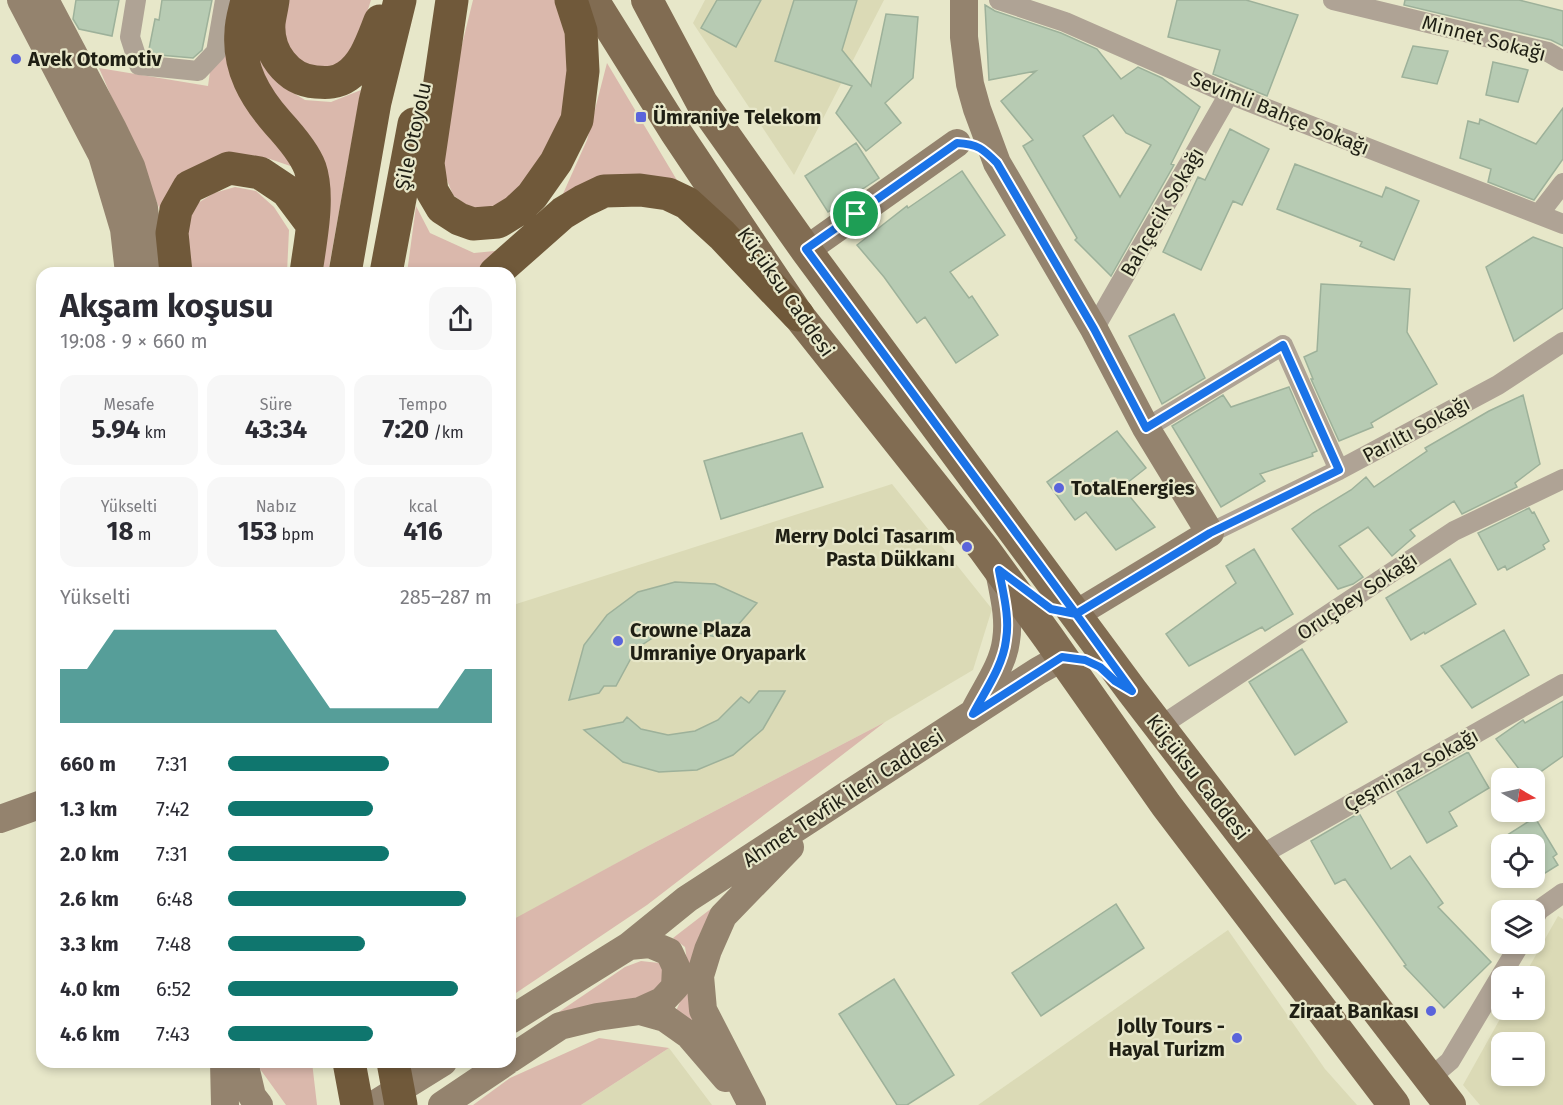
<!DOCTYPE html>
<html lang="tr">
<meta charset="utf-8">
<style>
body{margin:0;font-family:"Fira Sans",sans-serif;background:#f7f7f7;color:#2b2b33;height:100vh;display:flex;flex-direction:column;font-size:22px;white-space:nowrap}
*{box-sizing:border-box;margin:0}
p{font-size:20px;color:#7c7c81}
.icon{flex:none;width:33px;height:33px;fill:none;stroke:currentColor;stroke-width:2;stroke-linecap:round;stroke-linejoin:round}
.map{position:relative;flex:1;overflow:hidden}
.panel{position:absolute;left:36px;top:267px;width:480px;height:801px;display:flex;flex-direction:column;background:#fff;border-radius:18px;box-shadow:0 3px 9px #0003}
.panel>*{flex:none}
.needle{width:39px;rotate:99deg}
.controls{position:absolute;left:1491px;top:768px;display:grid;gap:12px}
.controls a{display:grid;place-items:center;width:54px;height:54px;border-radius:12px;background:#fff;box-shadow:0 3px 9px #0003;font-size:30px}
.pin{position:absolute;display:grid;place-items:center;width:51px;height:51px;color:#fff;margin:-26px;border:3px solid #fff;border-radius:50%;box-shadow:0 2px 6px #0007}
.round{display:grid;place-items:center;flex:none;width:63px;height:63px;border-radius:18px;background:#f7f7f7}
.overview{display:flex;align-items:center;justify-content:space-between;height:102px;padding:0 24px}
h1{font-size:33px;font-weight:700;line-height:45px}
.metrics{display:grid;grid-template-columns:repeat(3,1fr);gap:9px;height:102px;padding:6px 24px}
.metrics div{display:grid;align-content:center;border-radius:15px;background:#f7f7f7;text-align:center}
.metrics b{font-size:26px;font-weight:700}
.metrics small{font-size:16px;font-weight:400}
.metrics p{font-size:16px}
.chart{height:168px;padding:12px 24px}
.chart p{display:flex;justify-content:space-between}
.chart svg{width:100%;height:108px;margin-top:6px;fill:#0f766e;opacity:.7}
ul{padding:0 24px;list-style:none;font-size:20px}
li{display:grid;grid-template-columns:96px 72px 1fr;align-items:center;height:45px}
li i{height:15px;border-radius:8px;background:#0f766e}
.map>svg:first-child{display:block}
.built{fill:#dbdab6;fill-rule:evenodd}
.green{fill:#dab8ac}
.building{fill:#b7cbb3;stroke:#9db19a;stroke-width:1.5;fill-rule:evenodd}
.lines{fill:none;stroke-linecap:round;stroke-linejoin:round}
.street{stroke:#afa395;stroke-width:20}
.secondary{stroke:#94836e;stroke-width:28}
.primary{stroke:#816c52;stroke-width:32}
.highway{stroke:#70593a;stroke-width:33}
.highway-bridge{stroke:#70593a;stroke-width:33}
.route-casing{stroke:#fff;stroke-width:12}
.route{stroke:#1a73e8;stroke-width:8}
.poi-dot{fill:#5a64db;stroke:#e7e7c9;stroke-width:2}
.labels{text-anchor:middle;stroke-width:4.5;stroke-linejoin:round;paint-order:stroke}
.street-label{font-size:20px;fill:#1f1f14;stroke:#e7e7c9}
.poi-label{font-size:20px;font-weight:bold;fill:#1f1f14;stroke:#e7e7c9;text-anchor:start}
</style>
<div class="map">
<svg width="1563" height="1105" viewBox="0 0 1563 1105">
<rect width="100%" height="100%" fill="#e7e7c9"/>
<path class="built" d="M705 0H884L794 175 693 23Z
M892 484 992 609 973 670 885 722 646 847 512 921 510 908V606Z
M1558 916 1563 919V1105H1480L1463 1085 1505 1010H1534V976H1524ZM1502 1042H1534V1076H1502Z
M1228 930 1325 1069 1357 1105H978Z
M669 1048 712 1105H581Z"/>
<path class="green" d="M285 0H371L360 35 344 64 304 71 278 44Z
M473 0H562L570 13 564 131 536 183 480 215 453 195 440 163 451 89Z
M217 22 305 171 267 158 164 219 99 68 208 86Z
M258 22 277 83 305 100 331 102 361 90 328 273H323L327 208 262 82 253 56Z
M607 63 681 187 558 205 587 140Z
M235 187 256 191 274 207 289 230 287 273H192L186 224 198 203 214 193Z
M416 206 430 233 474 253 505 250 480 273H407Z
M885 722 647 905 510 997V908L512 920 646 847Z
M721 901 701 1035 675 1013C687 988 690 975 685 947L673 938Z
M641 961 659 963 666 975 656 991 634 1005 550 1018 625 967Z
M599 1038 669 1048 581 1105H473L510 1078Z
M255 1062H312L317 1105H286Z"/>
<path class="building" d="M76 0H119L112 36 79 29 73 19Z
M162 0H212L202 50 193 58 148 54 155 19 159 20Z
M717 0H761L736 47 701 28Z
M794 0H857L842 50 871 86 886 14 918 17 913 78 885 103 901 123 866 151 836 113 852 86 775 61Z
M1177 0H1246L1298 15 1267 96 1213 74 1220 50 1168 37Z
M1405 0H1519L1563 11V46L1551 40 1404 5Z
M985 5 995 11 1061 33 1097 49 1121 79 1138 67 1162 78 1200 107 1171 164 1174 165 1111 276 1075 240 1077 238 1023 146 1033 140 1001 101 1036 71 989 80ZM1113 115 1126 133 1151 145 1120 197 1083 136Z
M1413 46 1448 51 1437 84 1402 77Z
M1493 62 1528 70 1518 102 1486 95Z
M1563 108V159L1534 200 1488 182 1491 169 1460 158 1468 121 1479 124 1480 119 1536 144Z
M1230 129 1269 149 1242 205 1233 201 1201 270 1163 252 1198 177 1205 180Z
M856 143 879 178 828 212 805 176Z
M1295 164 1382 197 1386 187 1419 201 1394 260 1360 246 1362 242 1277 209Z
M962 171 1005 235 950 272 969 298 972 296 998 335 956 363 925 317 917 323 884 277 857 245 907 206 908 208Z
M1533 237 1563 248V308L1514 341 1486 267Z
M1321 284 1410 289 1407 332 1437 384 1371 423 1373 427 1339 441 1311 379H1313L1304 357 1317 351Z
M1174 314 1205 378 1162 404 1129 336Z
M1289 387 1317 451 1312 453 1313 456 1260 474 1265 481 1221 507 1172 426 1223 395 1231 407Z
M1523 395 1540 464 1515 483 1517 487 1462 514 1454 501 1410 530 1415 536 1392 556 1368 527 1339 546 1363 577 1353 584 1338 589 1292 529 1313 513 1351 490 1366 477 1374 487 1427 451 1425 448 1489 411Z
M1117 431 1146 468 1122 487 1155 527 1116 550 1086 512 1075 520 1047 482Z
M802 433 823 487 721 519 704 461Z
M1529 508 1532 513 1534 512 1549 541 1543 545 1545 549 1507 570 1505 566 1498 570 1478 533Z
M1254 549 1293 614 1265 631 1262 627 1189 666 1166 634 1236 583 1226 566Z
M1450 559 1476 604 1425 634 1424 632 1411 640 1386 598Z
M675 582 715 584 757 603 731 633 722 627 716 637 689 631 660 633 636 649 616 686H604L599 693 569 700 584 645 607 615 638 592Z
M1504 630 1529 675 1472 708 1441 666Z
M1302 649 1347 722 1295 755 1249 682Z
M759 691H785L763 729 733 755 697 770 659 772 623 762 584 730 623 722 627 717 641 729 668 735 695 731 718 720 741 697 749 703Z
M1563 701V756L1532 778H1526L1496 739 1523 720 1525 723Z
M1468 752 1489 788 1449 812 1457 826 1427 843 1397 792Z
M1359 813 1391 869 1410 856 1443 903 1438 907 1491 962 1444 1008 1404 966 1406 965 1345 879 1335 884 1311 841Z
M1534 816 1557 854 1553 857 1558 865 1534 880V844H1493L1534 818Z
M1116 904 1144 948 1041 1016 1012 973Z
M894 979 954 1075 907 1105H897L839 1014Z"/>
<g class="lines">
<path class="street" d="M136 0 130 37 139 65 198 71 216 52 225 0
M999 0 1065 22 1229 94 1563 224
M1333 0 1548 52 1563 61
M1539 214 1563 183
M1094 329 1229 94
M1146 428 1283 345 1339 470
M1210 533 1339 470 1498 385 1563 342
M1159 727 1454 531 1563 479
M1259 856 1563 684
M1534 919 1539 910 1563 893
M1430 1078 1450 1061 1520 944"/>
<path class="secondary" d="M21 0 102 155 124 229 129 273
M45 0 113 129 131 166 144 208 152 273
M964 0V37L970 84 977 109 997 163 1094 329 1146 428 1210 533 1076 614
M806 250 957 143
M975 710C986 688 1003 665 1006 641 1010 617 1003 593 999 570
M0 819 42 804
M640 1011 665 1018 689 1035 726 1078
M510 1020 629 946 687 899 1038 671 1063 657
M510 1059 560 1026 597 1017 640 1011 662 1001 675 987 676 967 669 952 650 944 629 946
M224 1062 225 1105
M244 1062 252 1096 259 1105
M374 1105 443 1062
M442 1105 506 1062
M752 1105 703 1010 700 976 708 950 723 916 790 847"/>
<path class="primary" d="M593 0 675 131 798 315 984 549 1048 637 1166 805 1394 1105
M647 0 702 103 806 250 1132 691 1450 1105"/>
<path class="highway" d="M247 0C245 10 241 21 241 32 238 68 255 97 278 123 289 135 304 152 310 168 320 197 310 242 306 273
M273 0C272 8 270 15 269 23 267 52 287 80 316 82 327 83 337 83 347 76 365 64 372 41 380 21
M452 0 428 163 432 191 442 208 459 219 473 224 498 222 516 211 532 196 556 162 577 120 583 71 581 31 571 0
M176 273 172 233 176 210 189 187 229 168 260 173 287 191 311 223
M345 273 375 102 400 0
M386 273 414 124
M495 273 563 213 583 201 604 191 640 190 668 194 687 203 722 235 798 315
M349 1062 357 1105"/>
<path class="highway-bridge" d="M393 1062 401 1105"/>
</g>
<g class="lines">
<g class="route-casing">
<path id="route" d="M856 214 806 249 1076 614 1051 609 999 570C1003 593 1010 617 1006 640 1003 666 985 691 973 714L1062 657 1085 660 1100 667 1115 681 1132 691 1076 614 1210 533 1339 470 1283 345 1146 428 1094 329 997 163C983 149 978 144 957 143L856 214"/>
</g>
<use href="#route" class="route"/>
</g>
<g class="poi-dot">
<circle cx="16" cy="59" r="6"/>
<rect x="635" y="111" width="12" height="12" rx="3"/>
<circle cx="1059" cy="488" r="6"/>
<circle cx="967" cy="547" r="6"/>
<circle cx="618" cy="641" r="6"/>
<circle cx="1431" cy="1011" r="6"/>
<circle cx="1237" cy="1038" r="6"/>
</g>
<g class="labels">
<g class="street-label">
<text transform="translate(1484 38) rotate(15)" y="7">Minnet Sokağı</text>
<text transform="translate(1280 113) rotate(22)" y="7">Sevimli Bahçe Sokağı</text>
<text transform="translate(413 136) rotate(-78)" y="7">Şile Otoyolu</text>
<text transform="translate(1162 212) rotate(-60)" y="7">Bahçecik Sokağı</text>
<text transform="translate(786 292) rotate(55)" y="7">Küçüksu Caddesi</text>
<text transform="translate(1416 429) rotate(-28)" y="7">Parıltı Sokağı</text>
<text transform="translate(1357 596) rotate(-34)" y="7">Oruçbey Sokağı</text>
<text transform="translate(1411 770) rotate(-29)" y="7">Çeşminaz Sokağı</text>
<text transform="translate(1198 777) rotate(52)" y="7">Küçüksu Caddesi</text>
<text transform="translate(843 798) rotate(-33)" y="7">Ahmet Tevfik İleri Caddesi</text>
</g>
<g class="poi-label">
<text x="28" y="66">Avek Otomotiv</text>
<text x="653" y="124">Ümraniye Telekom</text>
<text x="1071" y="495">TotalEnergies</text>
<text x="955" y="543" text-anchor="end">Merry Dolci Tasarım<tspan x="955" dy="23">Pasta Dükkanı</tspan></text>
<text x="630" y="637">Crowne Plaza<tspan x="630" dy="23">Umraniye Oryapark</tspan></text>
<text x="1419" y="1018" text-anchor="end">Ziraat Bankası</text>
<text x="1225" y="1033" text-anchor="end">Jolly Tours -<tspan x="1225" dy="23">Hayal Turizm</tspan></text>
</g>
</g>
</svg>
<div class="controls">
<a><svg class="needle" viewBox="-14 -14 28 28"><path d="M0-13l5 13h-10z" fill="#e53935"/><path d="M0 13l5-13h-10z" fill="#7c7c81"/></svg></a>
<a><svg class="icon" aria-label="locate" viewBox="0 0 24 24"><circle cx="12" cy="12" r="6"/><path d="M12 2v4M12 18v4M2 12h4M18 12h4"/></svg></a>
<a><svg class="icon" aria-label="layers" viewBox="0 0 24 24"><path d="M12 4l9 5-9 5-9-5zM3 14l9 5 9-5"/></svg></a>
<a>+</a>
<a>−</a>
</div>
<div class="pin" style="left:856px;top:214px;background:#1e9e55"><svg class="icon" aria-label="arrive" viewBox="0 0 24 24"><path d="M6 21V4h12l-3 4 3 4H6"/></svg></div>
<section class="panel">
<div class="overview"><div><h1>Akşam koşusu</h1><p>19:08 · 9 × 660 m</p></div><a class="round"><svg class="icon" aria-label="share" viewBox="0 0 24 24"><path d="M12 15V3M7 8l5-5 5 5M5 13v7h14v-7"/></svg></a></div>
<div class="metrics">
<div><p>Mesafe</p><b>5.94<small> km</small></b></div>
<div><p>Süre</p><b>43:34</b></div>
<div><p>Tempo</p><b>7:20<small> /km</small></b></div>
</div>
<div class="metrics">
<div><p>Yükselti</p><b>18<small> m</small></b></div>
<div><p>Nabız</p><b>153<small> bpm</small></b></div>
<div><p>kcal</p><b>416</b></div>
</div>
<div class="chart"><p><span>Yükselti</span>285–287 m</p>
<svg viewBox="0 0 160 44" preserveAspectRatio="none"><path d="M0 44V22L10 22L20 6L30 6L40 6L50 6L60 6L70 6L80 6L90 22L100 38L110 38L120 38L130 38L140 38L150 22L160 22V44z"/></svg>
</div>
<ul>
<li><b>660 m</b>7:31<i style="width:61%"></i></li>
<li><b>1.3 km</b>7:42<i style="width:55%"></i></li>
<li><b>2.0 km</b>7:31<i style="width:61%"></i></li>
<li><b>2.6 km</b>6:48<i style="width:90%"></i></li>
<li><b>3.3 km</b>7:48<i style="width:52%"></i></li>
<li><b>4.0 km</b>6:52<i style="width:87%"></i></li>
<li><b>4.6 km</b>7:43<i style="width:55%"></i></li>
</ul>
</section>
</div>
